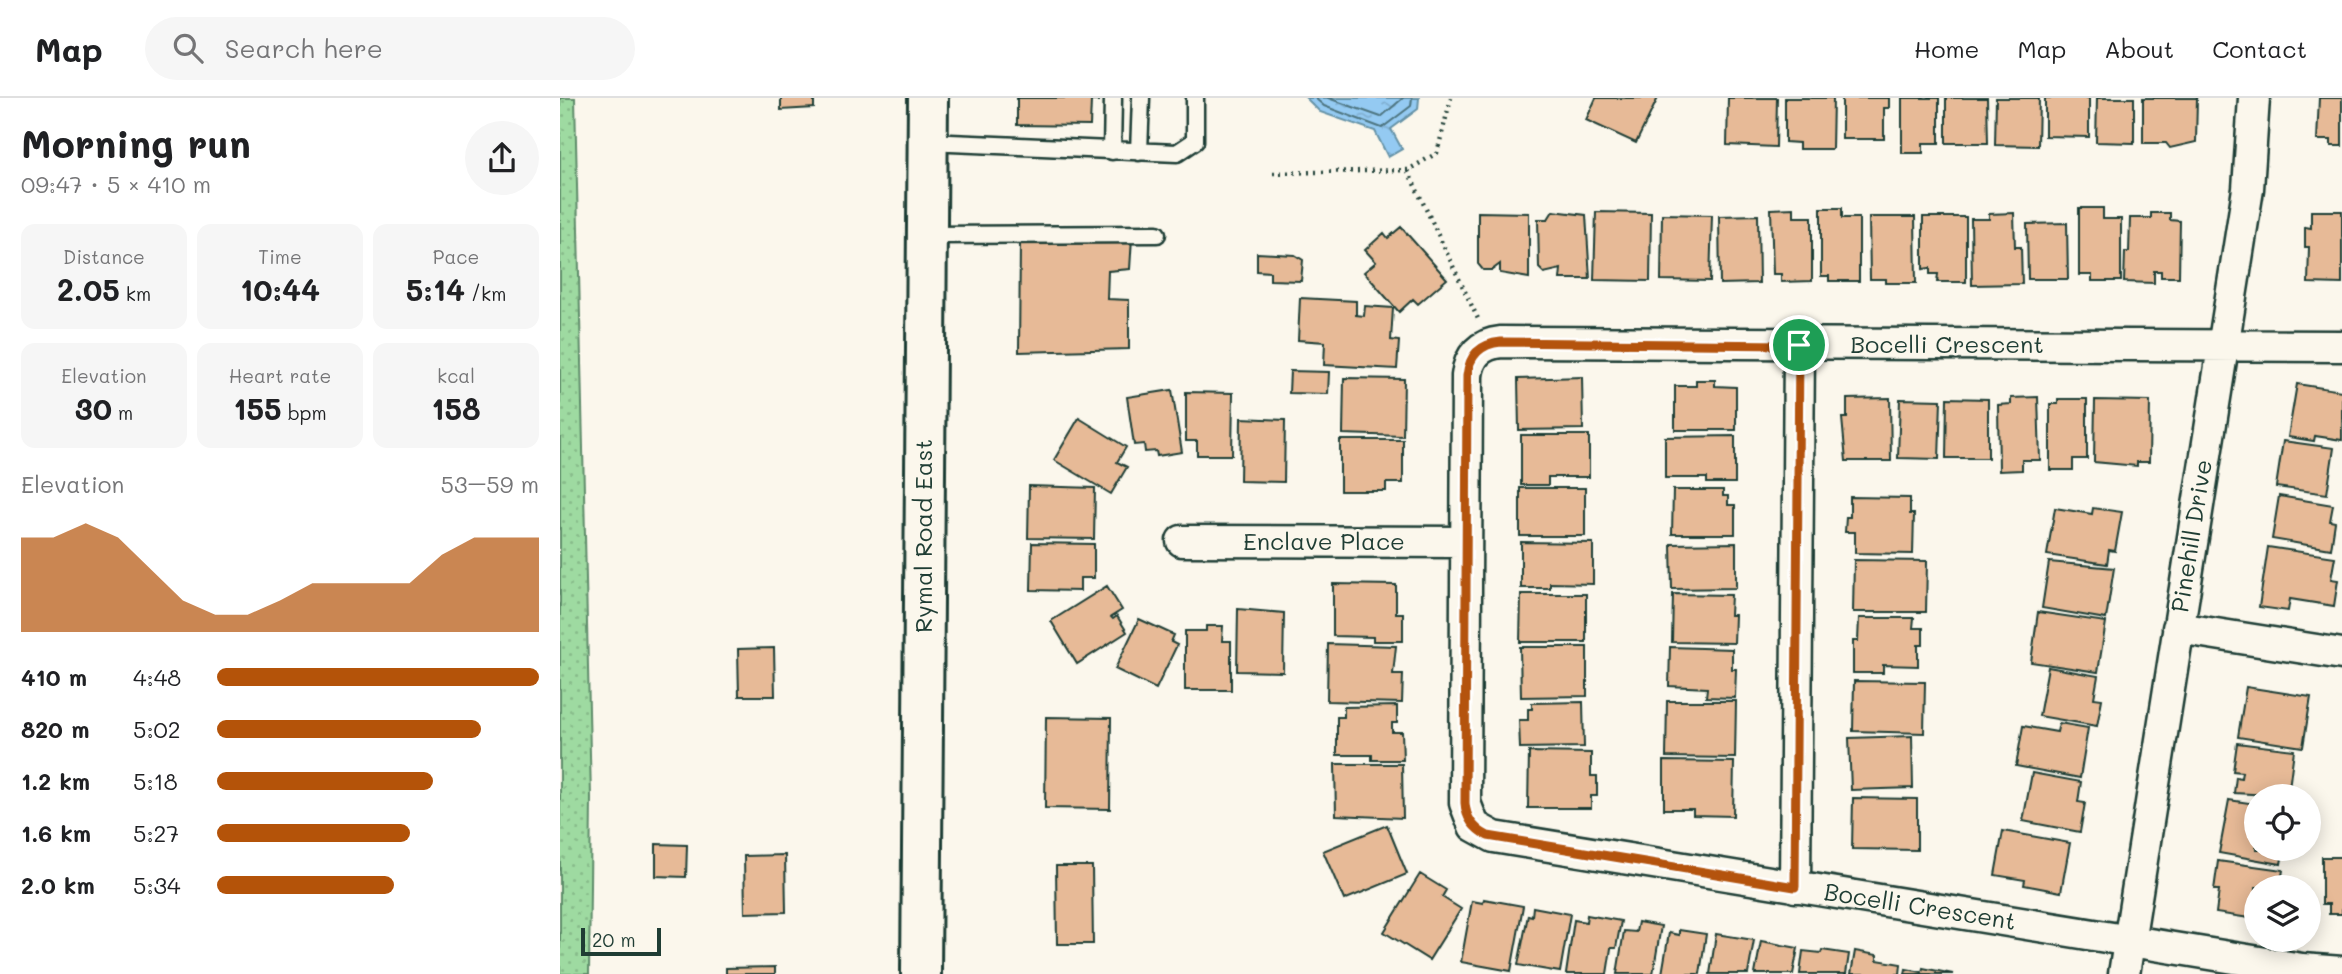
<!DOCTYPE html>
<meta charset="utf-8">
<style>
body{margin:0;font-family:Mali,sans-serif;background:#f6f6f6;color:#202124;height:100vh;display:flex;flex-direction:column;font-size:26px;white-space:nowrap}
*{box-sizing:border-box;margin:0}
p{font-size:23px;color:#757577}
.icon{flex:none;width:38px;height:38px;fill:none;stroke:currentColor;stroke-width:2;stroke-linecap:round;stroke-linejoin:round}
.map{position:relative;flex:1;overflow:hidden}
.panel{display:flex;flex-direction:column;background:#fff;width:560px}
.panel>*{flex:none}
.fabs{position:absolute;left:1684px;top:686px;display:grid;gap:14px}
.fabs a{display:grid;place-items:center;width:77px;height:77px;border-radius:50%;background:#fff;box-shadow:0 4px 18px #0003;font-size:35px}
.scale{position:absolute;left:21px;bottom:18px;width:80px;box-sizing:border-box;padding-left:7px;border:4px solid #1f3d34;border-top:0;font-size:19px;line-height:24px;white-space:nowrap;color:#1f3d34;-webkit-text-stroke:5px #fbf7ec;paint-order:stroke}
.pin{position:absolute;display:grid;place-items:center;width:60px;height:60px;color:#fff;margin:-30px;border:4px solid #fff;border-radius:50%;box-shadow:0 2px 7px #0007}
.round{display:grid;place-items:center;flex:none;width:74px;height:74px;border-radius:37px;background:#f6f6f6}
.summary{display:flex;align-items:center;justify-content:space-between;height:119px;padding:0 21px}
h1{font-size:38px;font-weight:800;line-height:52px}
.metrics{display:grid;grid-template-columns:repeat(3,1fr);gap:10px;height:119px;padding:7px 21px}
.metrics div{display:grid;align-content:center;border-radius:14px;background:#f6f6f6;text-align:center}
.metrics b{font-size:30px;font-weight:800}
.metrics small{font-size:19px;font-weight:400}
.metrics p{font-size:19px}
.chart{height:196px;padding:14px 21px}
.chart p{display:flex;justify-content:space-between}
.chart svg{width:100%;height:126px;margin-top:7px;fill:#b45309;opacity:.7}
ul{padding:0 21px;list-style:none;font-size:23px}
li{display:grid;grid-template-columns:112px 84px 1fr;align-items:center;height:52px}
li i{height:18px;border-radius:9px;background:#b45309}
header{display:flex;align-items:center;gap:42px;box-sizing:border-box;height:98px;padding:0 35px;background:#fff;border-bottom:2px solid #e0e0e0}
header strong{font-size:33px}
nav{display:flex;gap:38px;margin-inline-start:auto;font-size:24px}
.search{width:490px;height:63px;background:#f6f6f6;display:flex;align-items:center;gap:18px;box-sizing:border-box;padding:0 24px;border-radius:38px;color:#757577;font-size:26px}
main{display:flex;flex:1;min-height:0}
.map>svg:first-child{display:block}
.park{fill:url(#park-dots);stroke:#5e8c6a;stroke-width:2}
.water{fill:url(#water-ripples);stroke:#6592a6;stroke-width:2}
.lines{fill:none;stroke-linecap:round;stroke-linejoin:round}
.shore{stroke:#4e7580;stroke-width:2}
.building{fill:#e7ba97;stroke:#1f3d34;stroke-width:2}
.lane-casing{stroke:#1f3d34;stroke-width:21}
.street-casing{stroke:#1f3d34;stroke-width:35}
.secondary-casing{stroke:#1f3d34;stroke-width:44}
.path{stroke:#1f3d34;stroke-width:4.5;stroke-dasharray:2 5;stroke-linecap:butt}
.lane{stroke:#fbf7ec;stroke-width:16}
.street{stroke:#fbf7ec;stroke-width:30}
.secondary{stroke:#fbf7ec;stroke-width:38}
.route-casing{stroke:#fff;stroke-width:14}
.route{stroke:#b45309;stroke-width:9}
.labels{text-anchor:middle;stroke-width:5;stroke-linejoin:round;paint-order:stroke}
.street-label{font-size:24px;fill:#1f3d34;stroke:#fbf7ec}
</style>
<header>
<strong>Map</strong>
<div class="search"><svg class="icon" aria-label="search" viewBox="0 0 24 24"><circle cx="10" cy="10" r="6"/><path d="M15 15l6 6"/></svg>Search here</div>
<nav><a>Home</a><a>Map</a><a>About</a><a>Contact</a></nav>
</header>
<main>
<section class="panel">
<div class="summary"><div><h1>Morning run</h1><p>09:47 · 5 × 410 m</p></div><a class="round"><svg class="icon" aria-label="share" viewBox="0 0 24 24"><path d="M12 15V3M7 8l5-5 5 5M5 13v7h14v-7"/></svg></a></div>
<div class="metrics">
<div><p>Distance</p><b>2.05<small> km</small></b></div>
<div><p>Time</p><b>10:44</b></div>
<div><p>Pace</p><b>5:14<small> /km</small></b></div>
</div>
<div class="metrics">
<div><p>Elevation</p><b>30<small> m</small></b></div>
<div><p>Heart rate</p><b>155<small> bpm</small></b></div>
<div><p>kcal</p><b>158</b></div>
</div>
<div class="chart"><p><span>Elevation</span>53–59 m</p>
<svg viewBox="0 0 160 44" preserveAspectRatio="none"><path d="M0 44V11L10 11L20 6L30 11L40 22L50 33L60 38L70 38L80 33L90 27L100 27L110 27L120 27L130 17L140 11L150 11L160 11V44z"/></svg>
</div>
<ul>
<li><b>410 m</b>4:48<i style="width:100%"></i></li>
<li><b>820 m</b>5:02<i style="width:82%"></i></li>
<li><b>1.2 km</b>5:18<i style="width:67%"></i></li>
<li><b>1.6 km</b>5:27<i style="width:60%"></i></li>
<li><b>2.0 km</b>5:34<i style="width:55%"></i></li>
</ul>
</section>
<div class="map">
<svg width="1782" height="876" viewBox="0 0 1782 876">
<defs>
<pattern id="park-dots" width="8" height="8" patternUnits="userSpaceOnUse" patternTransform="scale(1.75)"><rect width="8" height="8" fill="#9edaa1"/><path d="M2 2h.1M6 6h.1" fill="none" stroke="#88bc8b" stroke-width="1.8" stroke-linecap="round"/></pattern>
<pattern id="water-ripples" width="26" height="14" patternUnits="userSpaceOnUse" patternTransform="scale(1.75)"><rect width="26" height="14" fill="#94caf2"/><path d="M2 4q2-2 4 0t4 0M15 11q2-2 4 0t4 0" fill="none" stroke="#7faed0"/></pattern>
</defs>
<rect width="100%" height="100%" fill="#fbf7ec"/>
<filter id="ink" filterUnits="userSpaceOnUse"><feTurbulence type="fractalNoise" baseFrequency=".0143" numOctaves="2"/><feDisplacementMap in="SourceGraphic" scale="14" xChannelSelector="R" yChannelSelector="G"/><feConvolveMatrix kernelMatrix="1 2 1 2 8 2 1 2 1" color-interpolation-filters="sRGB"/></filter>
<g filter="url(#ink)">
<path class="park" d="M0 0H15L31 700 29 876H0Z"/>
<path class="water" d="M746 0H859L858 11 831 31 842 51 828 59 815 33 760 14Z"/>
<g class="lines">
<path class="shore" d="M755 0 764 8 822 30 851 8 852 0
M768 0 821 19 843 0"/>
</g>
<path class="building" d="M221 0H254V10L221 12Z
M457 0H538V3H531L530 28 457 27Z
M1036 0H1098L1076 45 1026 22Z
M1168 0H1217L1216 49 1167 47Z
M1225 0H1273L1272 51H1239V45L1225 44Z
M1282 0H1329V10H1324V41H1282Z
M1342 0H1379V45H1363V55H1342Z
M1386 0H1427L1428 45H1386Z
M1436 0H1479L1478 48 1435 47Z
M1485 0H1529V39L1485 38Z
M1537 0H1574V45L1536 44Z
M1583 0H1637L1636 44 1610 50 1606 45H1583Z
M1759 0H1782V48H1771V42H1757Z
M1234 110V119H1252V183L1221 184V176H1213L1211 111Z
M1261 110H1282V120H1299V183H1269V178H1261Z
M1519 110H1543V121H1561V183H1532V177H1519Z
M993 113 1026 117 1030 181H1000L1001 171 984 175 979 170 978 121H988Z
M1751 113H1782V186L1748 185 1749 149H1745V129L1751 130Z
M918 114 969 115V180L940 175V166L932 172H923L918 166Z
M1036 114 1091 115 1090 183 1034 182Z
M1454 115 1455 149H1461L1462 186 1412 187 1411 121H1429V116Z
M1591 115H1610V122L1620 123 1619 179H1601V173H1594V185L1564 184 1565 154H1569L1570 120H1591Z
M1102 116 1152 117 1150 183 1101 182Z
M1198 117 1199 185 1160 186 1159 118Z
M1309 119H1355L1356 185H1326V181H1310Z
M1363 119H1406V184H1377L1378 176H1370V170L1363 171Z
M1507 125 1508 181H1468L1467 126Z
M841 129 887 181 858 206 853 201 839 214 804 174 816 164 805 152 824 135 828 140Z
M572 140 570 171 548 173 547 201 569 202V251L459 254 460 146Z
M697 155 735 157 743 162 741 183 710 182V174L697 173Z
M740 200 796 203V217L804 218 805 208 833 210 831 242 839 243 837 271 764 267 765 244 738 242Z
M730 273 769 274 768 296 729 295Z
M1022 279 1023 331 959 332 958 281Z
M784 280 844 281 843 338 783 336Z
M1136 282H1155V288L1176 289V332H1115V288H1136Z
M1737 286 1782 293V342L1755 338 1754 343 1728 339Z
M612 292 622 354 597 358 596 353 585 354 584 346 574 347 567 299Z
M626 294 673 295 672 357H637V343H626Z
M1478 299 1480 362H1462V372L1439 373 1438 307 1451 306V300Z
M1330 300 1331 363H1286L1282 320H1287V301Z
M1387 300 1428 301V360H1386Z
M1340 301 1381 302 1379 361 1338 360Z
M1498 301H1527V361H1513V372H1490V306H1498Z
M1535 302 1590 303 1589 364H1577V368L1534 364Z
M519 320 566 349 557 364 567 369 551 396 494 362Z
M681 320 725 322 724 384 680 383Z
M961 337H1029V379H988V387H961Z
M1175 338V385H1147V380H1105V339Z
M780 342H843V385H826V393H780Z
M1723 343 1774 350 1767 396 1716 389Z
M469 388 535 390 534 441 468 440Z
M960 390H1025V438H960Z
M1113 392H1163V398H1168V407H1175V436H1112Z
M1719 398 1773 407 1770 423 1775 424 1771 451 1712 441Z
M1290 399 1350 400V416H1354L1353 456 1295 455V434H1285L1286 419H1290Z
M1495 410 1532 416 1533 410 1562 414 1555 453 1549 452 1547 466 1487 457Z
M961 444 1033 445V486L990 485V490H961Z
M472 445 534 446V480H520V493L471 492Z
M1176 445V490L1112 491 1111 446Z
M1708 449 1775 459 1771 481 1778 482 1774 508 1730 501 1728 513 1699 509Z
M1294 462 1367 463 1366 514H1293Z
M1489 464 1554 470 1546 521 1482 510Z
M773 486 836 487V515H843V543H813V539L773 538Z
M547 488 562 512 551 519 553 521 557 518 567 534 517 566 491 523Z
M961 496H1026V544H960Z
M1113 496 1171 497 1170 517H1175L1174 545 1112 544Z
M678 511 724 515 723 574 677 573Z
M1478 514 1546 524 1538 574 1471 564Z
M1299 520H1354L1353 530H1363V547H1358V568L1323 567V575H1293V543H1298Z
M579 521 614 537 611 544 617 547 596 591 555 571Z
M646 528H663L662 543H671V592H625V533H646Z
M768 546 836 548 833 576H843L842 605 767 603Z
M960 549H1027V598L961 599Z
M1110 549 1172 551V571H1176L1175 600 1146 599 1147 590 1109 588Z
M214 550 215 598H179L178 551Z
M1488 569 1538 578 1534 600 1542 601 1537 628 1479 618Z
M1294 583 1365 584 1364 635 1293 633Z
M1686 589 1751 599 1743 649 1678 639Z
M1107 603H1176L1175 660 1106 659Z
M1023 604 1024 649 960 650 959 622H968V611H972V605Z
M837 608V625H832V634H842L843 662H812V657H777V619H784V609Z
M486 619 551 620 550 711 485 710Z
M1499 625 1528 630 1520 680 1456 668 1463 628 1497 634Z
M1352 638 1353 690 1291 692 1289 640Z
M1677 645 1734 652 1728 698 1674 695 1676 679 1681 680 1682 674 1673 673Z
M969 654 1031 655V678H1037V698H1031V710H968Z
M1104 663 1174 664 1173 718 1133 717V711H1104Z
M775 666H842L843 720 776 717Z
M1472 675 1521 684 1518 704 1525 705 1520 734 1463 723Z
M1293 700 1357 701V752L1292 751Z
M1669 702 1696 706V751H1728L1727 755 1723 754 1721 766 1659 755Z
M827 727 847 776 784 802 763 753Z
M1443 733 1510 745 1501 794 1464 787 1465 782 1435 777Z
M96 746 127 747 126 779 96 778Z
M225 757 226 814 185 815 184 758Z
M1762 759H1782V816H1769V806H1762Z
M1658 763 1723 772 1720 789H1696V821L1656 815 1659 792H1654Z
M496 768H532L533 846H497Z
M860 776 886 792 882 799 901 811 869 862 824 834Z
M924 801 963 808 951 873 901 864 912 803 923 805Z
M973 809 1010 816 1000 874 958 867 968 817 972 818Z
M1027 817 1061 823 1056 850H1051L1047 876H1006L1014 822 1026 824Z
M1078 824 1101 828 1093 876H1057L1064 833 1076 834Z
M1119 832 1146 836 1140 876H1102L1109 835 1119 837Z
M1156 836 1194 842 1188 876H1150Z
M1201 843 1238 850 1233 876H1195Z
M1262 852 1289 856 1286 876H1240L1243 853 1261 855Z
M1295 853 1317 857V862L1341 866 1340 876H1291Z
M215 869V876H166V870Z
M1363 870 1393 876H1345L1346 871 1362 874Z"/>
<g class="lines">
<g class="lane-casing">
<path id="lane" d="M367 44 617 55 635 43V0
M552 53 553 0
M579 54 581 0
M366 137 597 136"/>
</g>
<g class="street-casing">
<path id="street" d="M1782 248 941 244C920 246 909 258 907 278L905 705 914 728 934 739 1742 871 1782 874
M622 443 906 444
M1618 530 1782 556
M1235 789 1239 247
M1564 876 1688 91 1694 0"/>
</g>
<g class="secondary-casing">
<path id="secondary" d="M361 876 368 0"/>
</g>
<path class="path" d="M848 73 919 223
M713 75 848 72 877 55 891 0"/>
<use href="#lane" class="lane"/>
<use href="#street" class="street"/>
<use href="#secondary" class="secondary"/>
</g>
</g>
<g class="lines" filter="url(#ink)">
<g class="route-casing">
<path id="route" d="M941 244 1239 247 1235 789 928 738C914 731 906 721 905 705L907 278C909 258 920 246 941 244Z"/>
</g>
<use href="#route" class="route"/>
</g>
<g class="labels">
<g class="street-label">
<text x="1387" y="255">Bocelli Crescent</text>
<text transform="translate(364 438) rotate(-90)" y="8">Rymal Road East</text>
<text transform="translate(1632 438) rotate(-81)" y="8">Pinehill Drive</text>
<text x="764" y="452">Enclave Place</text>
<text transform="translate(1360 809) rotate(9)" y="8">Bocelli Crescent</text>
</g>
</g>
</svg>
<div class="fabs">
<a><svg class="icon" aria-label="locate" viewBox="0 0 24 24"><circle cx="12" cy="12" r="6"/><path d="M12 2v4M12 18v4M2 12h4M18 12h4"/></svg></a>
<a><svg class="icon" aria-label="layers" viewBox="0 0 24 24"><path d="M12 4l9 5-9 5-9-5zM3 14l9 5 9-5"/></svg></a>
</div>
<div class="scale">20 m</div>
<div class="pin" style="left:1239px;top:247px;background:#1e9e55"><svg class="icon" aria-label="arrive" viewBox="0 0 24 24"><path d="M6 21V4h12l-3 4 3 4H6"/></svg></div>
</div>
</main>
